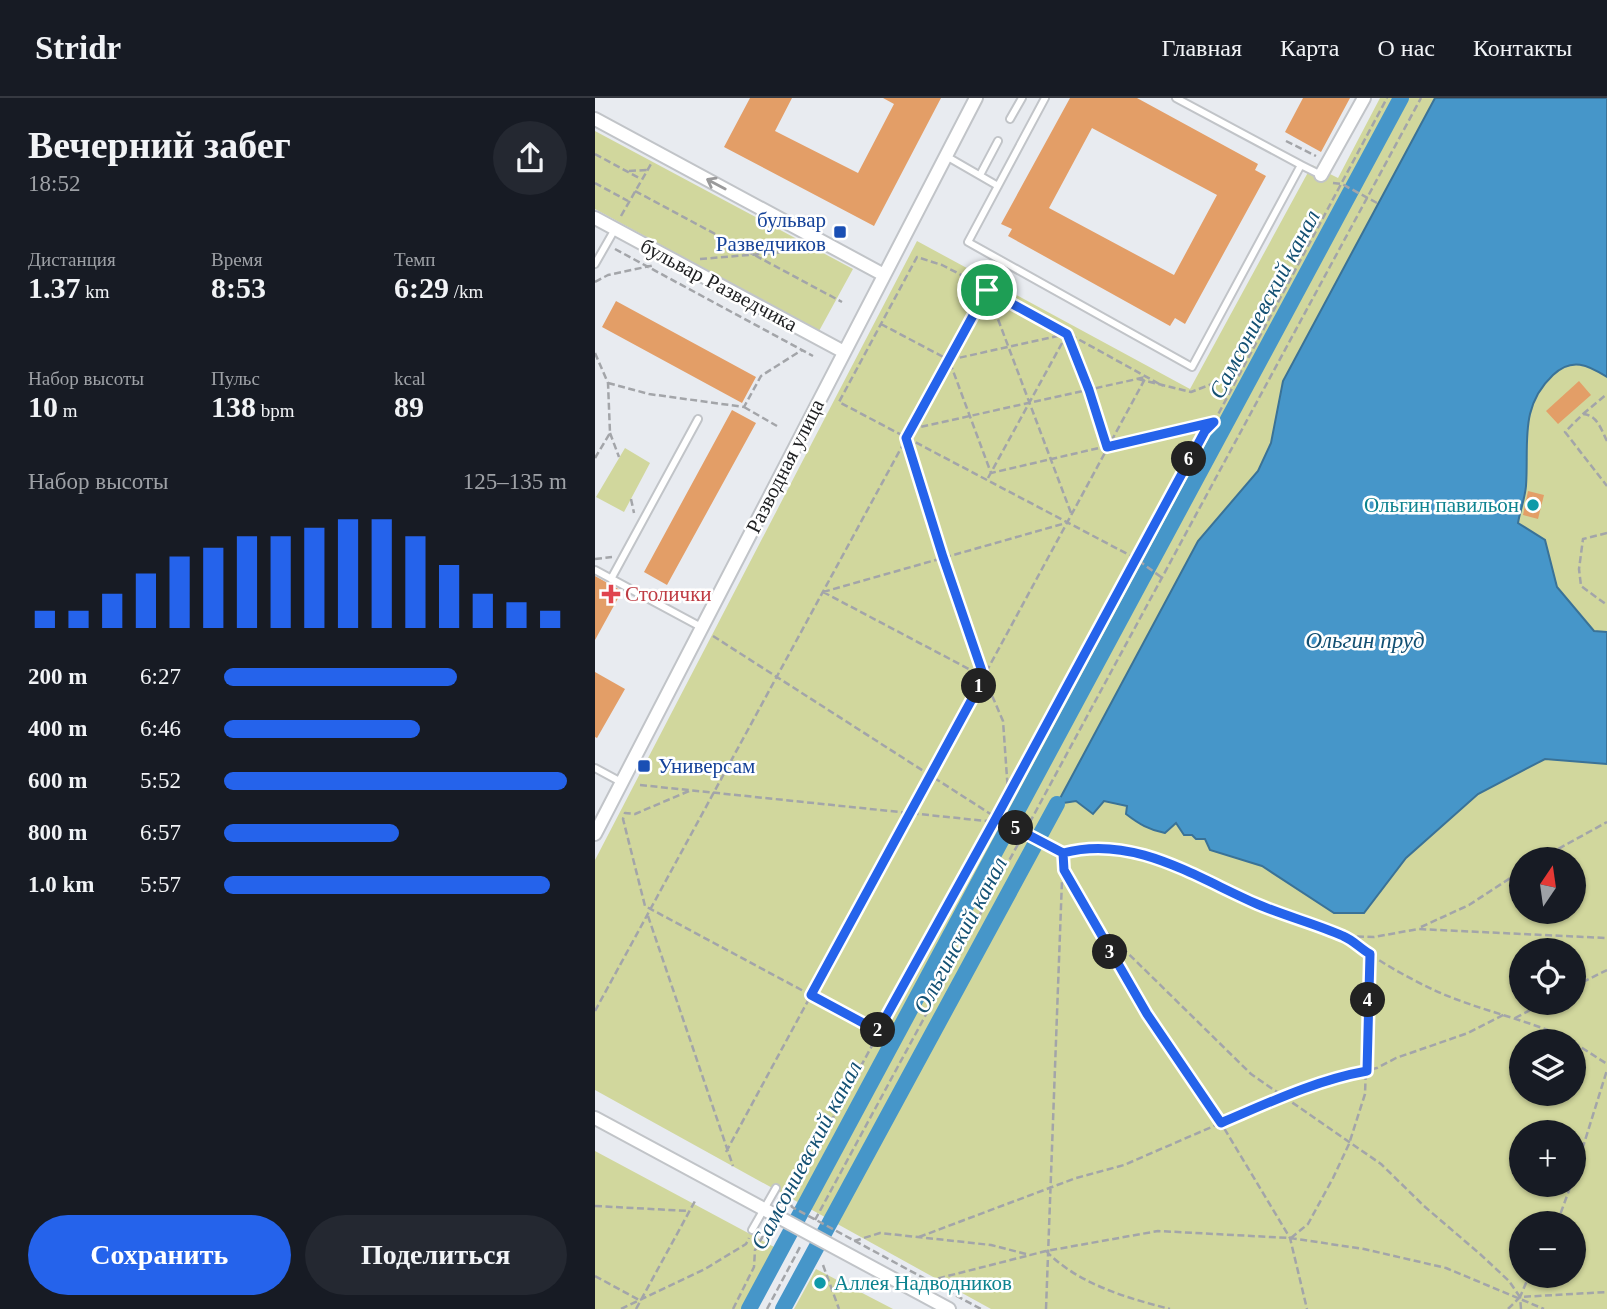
<!DOCTYPE html>
<html lang="ru">
<meta charset="utf-8">
<style>
body{margin:0;font-family:Georgia,serif;background:#242831;color:#f1f3f6;height:100vh;display:flex;flex-direction:column;font-size:26px;white-space:nowrap}
*{box-sizing:border-box;margin:0}
p{font-size:23px;color:#9ea1a6}
.icon{flex:none;width:38px;height:38px;fill:none;stroke:currentColor;stroke-width:2;stroke-linecap:round;stroke-linejoin:round}
.map{position:relative;flex:1;overflow:hidden}
.sheet{display:flex;flex-direction:column;background:#171b24;width:595px}
.sheet>*{flex:none}
.needle{width:46px;rotate:13deg}
.fabs{position:absolute;left:914px;top:749px;display:grid;gap:14px}
.fabs a{display:grid;place-items:center;width:77px;height:77px;border-radius:50%;background:#171b24;box-shadow:0 2px 5px #0004;font-size:35px}
.pin{position:absolute;display:grid;place-items:center;width:60px;height:60px;color:#fff;margin:-30px;border:4px solid #fff;border-radius:50%;box-shadow:0 2px 7px #0007}
.km{position:absolute;width:35px;height:35px;margin:-18px;border-radius:50%;background:#222;color:#fff;font-size:19px;line-height:35px;text-align:center}
.round{display:grid;place-items:center;flex:none;width:74px;height:74px;border-radius:37px;background:#242831}
.overview{display:flex;align-items:center;justify-content:space-between;height:119px;padding:0 28px}
h1{font-size:38px;font-weight:800;line-height:52px}
.figures{display:grid;grid-template-columns:repeat(3,1fr);gap:10px;height:119px;padding:7px 28px}
.figures div{display:grid;align-content:center}
.figures b{font-size:30px;font-weight:800}
.figures small{font-size:19px;font-weight:400}
.figures p{font-size:19px}
.chart{height:196px;padding:14px 28px}
.chart p{display:flex;justify-content:space-between}
.chart svg{width:100%;height:126px;margin-top:7px;stroke:#2563eb;stroke-width:6}
.action{display:flex;gap:14px;margin-top:auto;padding:14px 28px}
.action a{flex:1;height:80px;border-radius:42px;background:#2563eb;color:#fff;font-size:28px;font-weight:800;line-height:80px;text-align:center}
.action a+a{background:#242831;color:#f1f3f6}
ul{padding:0 28px;list-style:none;font-size:23px}
li{display:grid;grid-template-columns:112px 84px 1fr;align-items:center;height:52px}
li i{height:18px;border-radius:9px;background:#2563eb}
header{display:flex;align-items:center;gap:42px;box-sizing:border-box;height:98px;padding:0 35px;background:#171b24;border-bottom:2px solid #363941}
header strong{font-size:33px}
nav{display:flex;gap:38px;margin-inline-start:auto;font-size:24px}
main{display:flex;flex:1;min-height:0}
.map>svg:first-child{display:block}
.green{fill:#d1d79d;fill-rule:evenodd}
.water{fill:#4696c9;stroke:#3a7297;stroke-width:2}
.lines{fill:none;stroke-linecap:round;stroke-linejoin:round}
.canal{stroke:#4696c9;stroke-width:16}
.building{fill:#e39e67;fill-rule:evenodd}
.lane-casing{stroke:#c1c4c8;stroke-width:10}
.street-casing{stroke:#c1c4c8;stroke-width:16}
.path{stroke:#a3a5a9;stroke-width:2.5;stroke-dasharray:7 3.5;stroke-linecap:butt}
.lane{stroke:#fff;stroke-width:6}
.street{stroke:#fff;stroke-width:12}
.path-bridge{stroke:#a3a5a9;stroke-width:2.5;stroke-dasharray:7 3.5;stroke-linecap:butt}
.oneway{stroke:#9a9a9b}
.route-casing{stroke:#fff;stroke-width:14}
.route{stroke:#2563eb;stroke-width:9}
.transit-dot{fill:#1a4fb4;stroke:#fff;stroke-width:2.5}
.culture-dot{fill:#0f9aa8;stroke:#fff;stroke-width:2.5}
.health-dot{fill:#e0444e;stroke:#fff;stroke-width:2.5}
.labels{text-anchor:middle;stroke-width:5;stroke-linejoin:round;paint-order:stroke}
.transit-label{font-size:21px;fill:#164399;stroke:#fff;text-anchor:end}
.street-label{font-size:21px;fill:#1e1f21;stroke:#fff}
.culture-label{font-size:21px;fill:#0d838f;stroke:#fff;text-anchor:end}
.health-label{font-size:21px;fill:#be3a42;stroke:#fff;text-anchor:start}
.water-label{font-size:23px;font-style:italic;fill:#135073;stroke:#fff}
</style>
<header>
<strong>Stridr</strong>
<nav><a>Главная</a><a>Карта</a><a>О нас</a><a>Контакты</a></nav>
</header>
<main>
<section class="sheet">
<div class="overview"><div><h1>Вечерний забег</h1><p>18:52</p></div><a class="round"><svg class="icon" aria-label="share" viewBox="0 0 24 24"><path d="M12 15V3M7 8l5-5 5 5M5 13v7h14v-7"/></svg></a></div>
<div class="figures">
<div><p>Дистанция</p><b>1.37<small> km</small></b></div>
<div><p>Время</p><b>8:53</b></div>
<div><p>Темп</p><b>6:29<small> /km</small></b></div>
</div>
<div class="figures">
<div><p>Набор высоты</p><b>10<small> m</small></b></div>
<div><p>Пульс</p><b>138<small> bpm</small></b></div>
<div><p>kcal</p><b>89</b></div>
</div>
<div class="chart"><p><span>Набор высоты</span>125–135 m</p>
<svg viewBox="0 0 160 44" preserveAspectRatio="none"><path d="M5 44V38M15 44V38M25 44V32M35 44V25M45 44V19M55 44V16M65 44V12M75 44V12M85 44V9M95 44V6M105 44V6M115 44V12M125 44V22M135 44V32M145 44V35M155 44V38"/></svg>
</div>
<ul>
<li><b>200 m</b>6:27<i style="width:68%"></i></li>
<li><b>400 m</b>6:46<i style="width:57%"></i></li>
<li><b>600 m</b>5:52<i style="width:100%"></i></li>
<li><b>800 m</b>6:57<i style="width:51%"></i></li>
<li><b>1.0 km</b>5:57<i style="width:95%"></i></li>
</ul>
<div class="action"><a>Сохранить</a><a>Поделиться</a></div>
</section>
<div class="map">
<svg width="1012" height="1211" viewBox="0 0 1012 1211">
<rect width="100%" height="100%" fill="#e8ebf0"/>
<path class="green" d="M785 0H1012V1211H396L0 992V762L322 143 595 291 717 67 743 80ZM926 761H978V814H926ZM926 852H978V905H926ZM926 943H978V996H926ZM926 1034H978V1087H926ZM926 1125H978V1178H926Z
M0 33 258 171 224 233 0 111Z
M30 350 55 365 29 414 1 399Z
M0 1053 181 1150 148 1211H0Z
M221 1171 298 1211H199Z"/>
<path class="water" d="M840 0H1012V279C993 267 977 259 958 277 924 309 934 345 931 388 930 400 925 413 923 425L950 442 962 489 999 533 1012 534V666L950 661 883 696 811 760 769 815H739L667 768 615 752 610 741H601L597 737H589L581 725 570 735C554 732 544 726 531 716L532 708 509 703 498 716 481 703 462 706 603 443 663 373 676 345 688 283Z"/>
<g class="lines">
<path class="canal" d="M154 1211 806 0
M188 1211 462 706"/>
</g>
<path class="building" d="M155 0H197L180 33 263 75 299 6 288 0H346L279 128 129 49Z
M475 0H542L663 66 660 72 671 78 590 226 580 220 575 228 413 138 417 131 406 126ZM497 30 622 97 579 177 454 110Z
M708 0H755L726 54 690 34Z
M21 203 161 279 147 305 7 229Z
M984 283 996 297 963 326 951 313Z
M137 312 161 325 72 487 49 474Z
M933 393 949 397 943 421 928 417Z
M0 478 27 493 0 542Z
M0 574 30 591 2 640 0 639Z"/>
<g class="lines">
<g class="lane-casing">
<path id="lane" d="M450 0 373 144 597 269 706 67 581 0
M415 21 427 0
M351 58 403 88
M706 67 726 77
M385 77 403 43
M0 166 20 131
M0 472 106 529
M16 481 103 321
M0 670 26 684
M157 1132 181 1090"/>
</g>
<g class="street-casing">
<path id="street" d="M0 21 289 177
M726 77 769 0
M0 120 249 254
M0 736 381 0
M0 1020 354 1211"/>
</g>
<path class="path" d="M691 43 721 58
M0 56 46 81
M34 73 52 72
M0 85 33 103
M738 85 747 86 782 105
M40 93 247 204
M26 118 56 66
M20 151 218 258
M105 161 214 152
M0 184 13 177 60 167
M392 192 476 415
M286 226 354 262
M0 255 13 285 15 335 0 360
M543 281 596 294 646 275
M13 285 54 296 149 309 166 278 207 252
M149 309 182 328
M988 316 1012 296
M316 331 551 279
M15 335 24 359
M311 339 348 459 389 579 408 623 413 694
M1012 343C1006 331 1002 317 988 316L970 334 1012 388
M511 347 494 292 472 236 354 262 396 375 616 324
M393 380 472 236
M36 401 39 415
M1012 435 988 441 984 471 986 488 1012 507
M0 461 17 459
M566 479 540 460 244 304 322 159 347 167 378 183 568 288
M228 494 471 425
M228 494 389 579
M118 538 408 724
M45 687 391 723 400 720
M94 693 40 716 30 715 28 721 50 808 283 933
M456 748 468 755 491 749 537 753 563 760 663 806 750 838 779 839 823 831 1012 840
M945 761 1012 724
M469 772 552 916 626 1025 695 1140 712 1211
M53 818 138 1068
M497 820 656 976 786 1066 829 1108 885 1156 914 1183 925 1199
M826 829 874 807 926 773
M750 838C776 859 809 878 839 892 884 913 933 921 978 943
M978 889 1012 872
M0 913 392 192
M920 920 949 905
M978 944 1012 966
M131 1054 551 279
M978 1081 1012 972
M192 1096 227 1040 610 333 619 324 792 0
M192 1097 197 1109 386 1211
M0 1108 94 1113
M220 1122 826 0
M962 1125 976 1087
M324 1139 481 1080 529 1067 688 998 752 976 782 970 801 960 873 935 910 916
M696 1140 713 1126 738 1080 754 1046 770 996 775 856
M259 1143 285 1135 396 1147 435 1157
M451 1153C483 1186 532 1200 575 1211
M228 1167 244 1211
M0 1178 46 1203
M333 1183 451 1153 563 1133 695 1140 769 1151 851 1170 949 1211
M26 1211 110 1171 151 1146 154 1140
M41 1211 100 1103
M138 1211 159 1169 160 1152 168 1138
M172 1211 205 1149
M451 1211 468 755
M913 1211 925 1199 1012 1194
M926 1211 925 1199 934 1178"/>
<use href="#lane" class="lane"/>
<use href="#street" class="street"/>
<path class="path-bridge" d="M408 724 456 748"/>
</g>
<defs><path id="oneway-shaft" d="M-6 0H5M1.5-3L5.5 0L1.5 3" fill="none" stroke-width="1.6" stroke-linecap="round" stroke-linejoin="round" transform="scale(1.75)"/></defs>
<use class="oneway" href="#oneway-shaft" transform="translate(121 86) rotate(-152)"/>
<g class="lines">
<g class="route-casing">
<path id="route" d="M392 192 311 340 348 459 389 579 216 897 283 933 401 720 468 755 469 772 552 916 626 1025C673 1005 721 982 772 973L775 856C766 851 758 842 748 838 721 826 690 818 662 806 600 779 538 736 468 755L401 720 610 333 619 324 512 349 494 292 472 236 392 192"/>
</g>
<use href="#route" class="route"/>
</g>
<g class="transit-dot">
<rect x="238" y="127" width="14" height="14" rx="3.5"/>
<rect x="42" y="661" width="14" height="14" rx="3.5"/>
</g>
<g class="culture-dot">
<circle cx="938" cy="407" r="7"/>
<circle cx="225" cy="1185" r="7"/>
</g>
<path class="health-dot" d="M12.5 485.5h7v7h7v7h-7v7h-7v-7h-7v-7h7z"/>
<g class="labels">
<g class="transit-label">
<text x="231" y="129">бульвар<tspan x="231" dy="24">Разведчиков</tspan></text>
<text x="63" y="675" text-anchor="start">Универсам</text>
</g>
<g class="street-label">
<text transform="translate(124 187) rotate(28)" y="7">бульвар Разведчика</text>
<text transform="translate(190 368) rotate(-63)" y="7">Разводная улица</text>
</g>
<g class="culture-label">
<text x="924" y="414">Ольгин павильон</text>
<text x="239" y="1192" text-anchor="start">Аллея Надводников</text>
</g>
<g class="health-label">
<text x="30" y="503">Столички</text>
</g>
<g class="water-label">
<text transform="translate(669 206) rotate(-62)" y="8">Самсониевский канал</text>
<text x="770" y="550">Ольгин пруд</text>
<text transform="translate(365 837) rotate(-62)" y="8">Ольгинский канал</text>
<text transform="translate(211 1057) rotate(-62)" y="8">Самсониевский канал</text>
</g>
</g>
</svg>
<div class="fabs">
<a><svg class="needle" viewBox="-14 -14 28 28"><path d="M0-13l5 13h-10z" fill="#e53935"/><path d="M0 13l5-13h-10z" fill="#9ea1a6"/></svg></a>
<a><svg class="icon" aria-label="locate" viewBox="0 0 24 24"><circle cx="12" cy="12" r="6"/><path d="M12 2v4M12 18v4M2 12h4M18 12h4"/></svg></a>
<a><svg class="icon" aria-label="layers" viewBox="0 0 24 24"><path d="M12 4l9 5-9 5-9-5zM3 14l9 5 9-5"/></svg></a>
<a>+</a>
<a>−</a>
</div>
<div class="pin" style="left:392px;top:192px;background:#1e9e55"><svg class="icon" aria-label="arrive" viewBox="0 0 24 24"><path d="M6 21V4h12l-3 4 3 4H6"/></svg></div>
<b class="km" style="left:384px;top:588px">1</b>
<b class="km" style="left:283px;top:932px">2</b>
<b class="km" style="left:515px;top:854px">3</b>
<b class="km" style="left:773px;top:902px">4</b>
<b class="km" style="left:421px;top:730px">5</b>
<b class="km" style="left:594px;top:361px">6</b>
</div>
</main>
